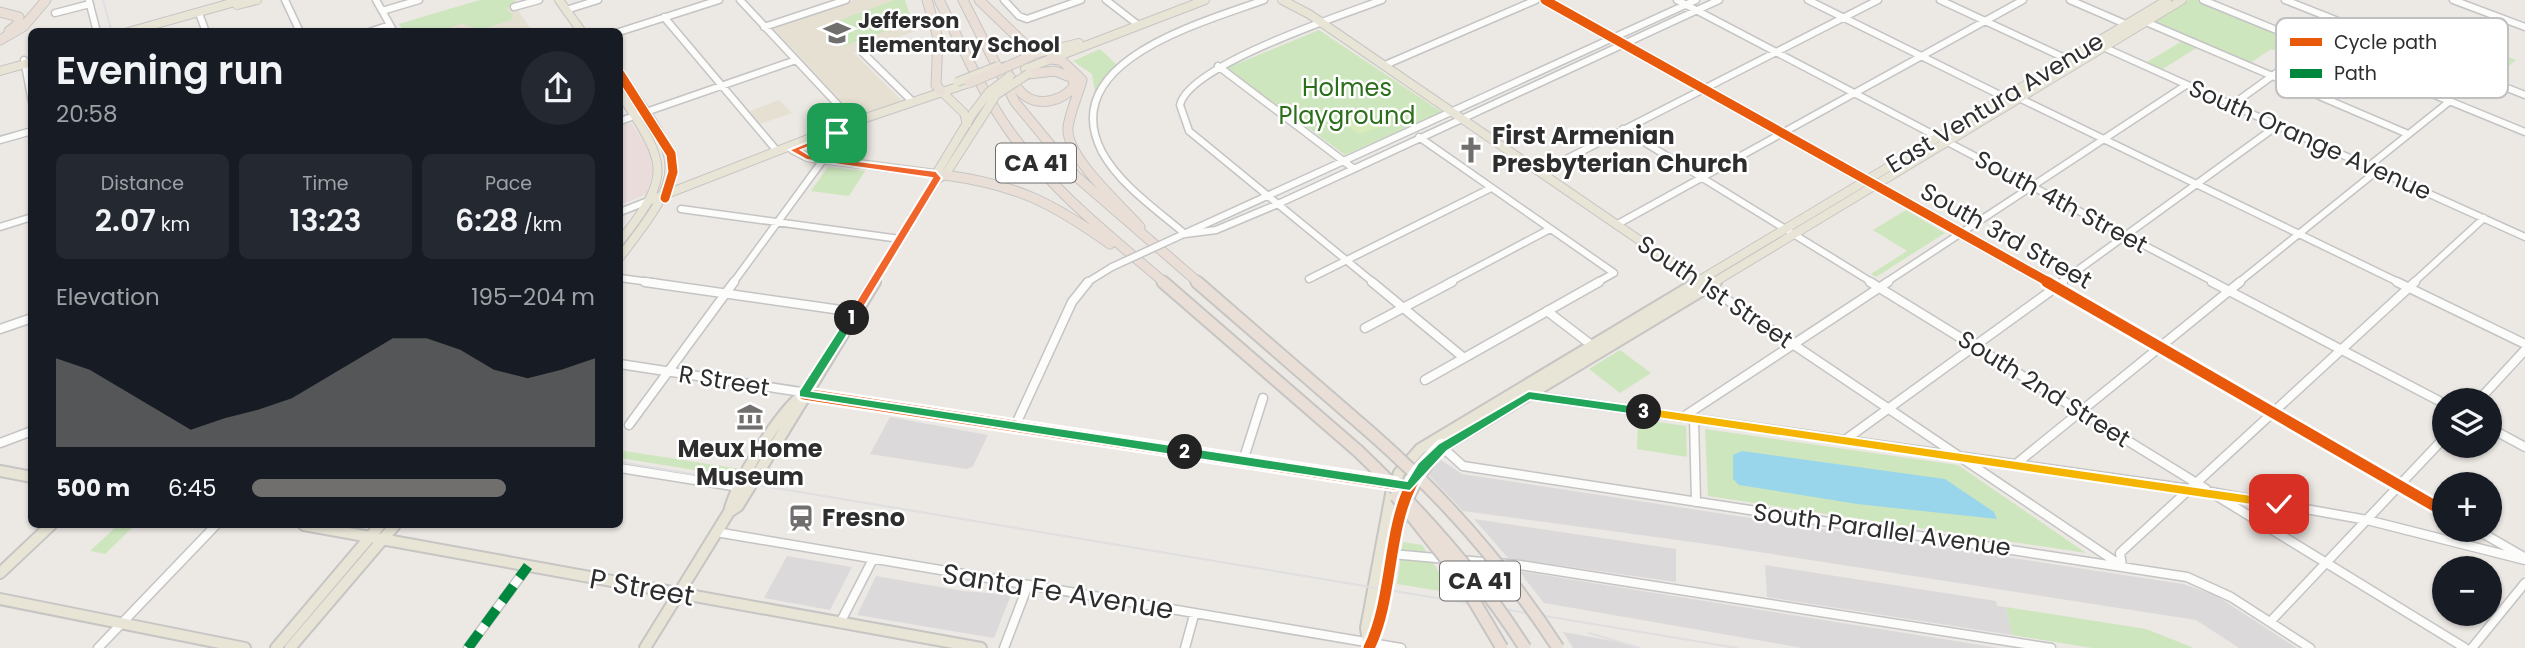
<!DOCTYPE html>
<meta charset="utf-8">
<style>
body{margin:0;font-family:Poppins,sans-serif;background:#242831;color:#f1f3f6;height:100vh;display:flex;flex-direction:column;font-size:26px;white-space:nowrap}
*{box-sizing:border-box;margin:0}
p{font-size:23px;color:#9ea1a6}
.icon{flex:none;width:38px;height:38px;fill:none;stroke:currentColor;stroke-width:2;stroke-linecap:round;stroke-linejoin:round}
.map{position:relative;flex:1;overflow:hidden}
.panel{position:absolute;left:28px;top:28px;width:595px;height:500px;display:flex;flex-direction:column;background:#171b24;border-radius:10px;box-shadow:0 2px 5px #0004}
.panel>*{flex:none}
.controls{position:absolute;left:2432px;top:388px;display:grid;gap:14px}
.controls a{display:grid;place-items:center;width:70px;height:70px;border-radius:50%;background:#171b24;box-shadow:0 2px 5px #0004;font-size:35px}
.pin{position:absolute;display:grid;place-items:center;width:60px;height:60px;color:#fff;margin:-30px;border-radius:14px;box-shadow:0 4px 10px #0006}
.km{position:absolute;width:35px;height:35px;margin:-18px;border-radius:50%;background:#222;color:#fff;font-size:19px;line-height:35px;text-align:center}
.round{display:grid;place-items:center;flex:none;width:74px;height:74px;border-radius:37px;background:#242831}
.headline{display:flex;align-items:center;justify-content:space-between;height:119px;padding:0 28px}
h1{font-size:38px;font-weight:600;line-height:52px}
.figures{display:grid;grid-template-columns:repeat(3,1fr);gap:10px;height:119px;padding:7px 28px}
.figures div{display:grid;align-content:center;border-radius:10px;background:#242831;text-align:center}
.figures b{font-size:30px;font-weight:600}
.figures small{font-size:19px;font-weight:400}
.figures p{font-size:19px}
.chart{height:196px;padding:14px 28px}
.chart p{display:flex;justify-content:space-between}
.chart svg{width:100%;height:126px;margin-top:7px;fill:#706f6e;opacity:.7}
ul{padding:0 28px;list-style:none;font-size:23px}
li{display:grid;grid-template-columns:112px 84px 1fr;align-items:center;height:52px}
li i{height:18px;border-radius:9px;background:#706f6e}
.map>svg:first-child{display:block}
.industrial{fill:#dcd9db}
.education{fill:#e6e0d3}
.medical{fill:#e9dcdb}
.green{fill:#cee6be}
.pitch{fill:#d9eabb}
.water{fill:#99d6ec}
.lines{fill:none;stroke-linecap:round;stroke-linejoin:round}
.minor-far1-casing{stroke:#c5c4c5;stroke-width:9}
.minor-casing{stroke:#c5c4c5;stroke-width:11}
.major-far1-casing{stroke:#c6c5c4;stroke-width:10}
.major-casing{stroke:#c6c5c4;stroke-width:14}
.highway-far1-casing{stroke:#c6c5c4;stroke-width:11}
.highway-casing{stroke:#c6c5c4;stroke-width:15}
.minor-far1{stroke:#fcfcfb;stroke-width:6}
.minor{stroke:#fcfcfb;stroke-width:8}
.major-far1{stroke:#e8e4d6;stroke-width:8}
.major{stroke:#e8e4d6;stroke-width:10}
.highway-far1{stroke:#eadfd6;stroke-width:9}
.highway{stroke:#eadfd6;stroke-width:11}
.rail{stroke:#dfdfe1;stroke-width:2}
.minor-bridge-casing{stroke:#c5c4c5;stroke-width:9;stroke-linecap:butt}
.major-bridge-casing{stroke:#c6c5c4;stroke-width:10;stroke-linecap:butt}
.highway-bridge-far1-casing{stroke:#c6c5c4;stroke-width:11;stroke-linecap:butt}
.highway-bridge-casing{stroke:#c6c5c4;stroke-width:15;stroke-linecap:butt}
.minor-bridge{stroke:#fcfcfb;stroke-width:6}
.major-bridge{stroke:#e8e4d6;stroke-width:8}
.highway-bridge-far1{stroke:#eadfd6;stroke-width:9}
.highway-bridge{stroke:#eadfd6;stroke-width:11}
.quiet{stroke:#00873e;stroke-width:10;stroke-dasharray:19 10;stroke-linecap:butt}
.cycleway-far1-casing{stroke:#fff;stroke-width:12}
.cycleway-casing{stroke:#fff;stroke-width:16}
.cycleway-far1{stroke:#e8590c;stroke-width:9}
.cycleway{stroke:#e8590c;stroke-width:11}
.split-1{fill:#f0652b;stroke:#fff;stroke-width:2}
.split-2{fill:#22a559;stroke:#fff;stroke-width:2}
.split-3{fill:#22a559;stroke:#fff;stroke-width:2}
.split-4{fill:#f5b400;stroke:#fff;stroke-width:2}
.labels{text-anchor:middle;stroke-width:5;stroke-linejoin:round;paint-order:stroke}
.far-poi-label{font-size:21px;font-weight:bold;fill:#2e2e2e;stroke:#fff;text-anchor:start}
.shield{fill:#fff;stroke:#6d6d6d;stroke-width:2}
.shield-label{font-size:23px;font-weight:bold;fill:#2e2e2e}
.park-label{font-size:24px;fill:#2c6e1b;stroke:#fff}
.street-label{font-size:24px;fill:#2e2e2e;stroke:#fff}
.poi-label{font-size:24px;font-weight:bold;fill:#2e2e2e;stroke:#fff;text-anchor:start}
.near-street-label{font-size:28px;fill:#2e2e2e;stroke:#fff}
.key{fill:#fff;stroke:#c0c0c0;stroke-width:2}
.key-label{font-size:19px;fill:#2e2e2e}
</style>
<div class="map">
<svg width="2525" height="648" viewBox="0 0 2525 648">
<rect width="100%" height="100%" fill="#ece8e4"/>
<path class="industrial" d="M890 417 988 435 973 466 967 469 870 454Z
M1438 458 1462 474 2183 584 2215 595 2297 648H2239L2196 620 1707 544 1463 511 1424 470Z
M1474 519 1676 549V582L1508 558Z
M787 556 852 567 830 610 764 598Z
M1765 565 1996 601 1997 606 2006 607 2012 635 1767 597Z
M1519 571 1580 581 1999 648H1803L1544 603Z
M876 576 963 591 1011 595 994 638 857 615Z
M1563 632 1613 641 1640 648H1573Z"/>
<path class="education" d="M480 0H516L519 3 509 9 518 10 532 31H404L399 24Z
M854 0H901L916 31 854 53 902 101 856 117 772 27Z
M779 100 792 113 760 124 750 111Z"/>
<path class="medical" d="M631 123 650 151 653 171 647 194 620 205V125Z"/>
<path class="green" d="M480 0H514L516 3 506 9 514 16 509 21 480 30 462 24 438 31H404L399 24Z
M894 0H905L912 22 844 46 827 28 838 21Z
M2189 0H2198L2308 47 2292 58 2271 49 2249 64 2153 22Z
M1319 30 1442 112 1345 155 1227 68Z
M2184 40 2198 47 2161 70 2145 63Z
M2469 42 2516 60 2492 80 2444 61Z
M1100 49 1117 65 1095 93 1092 74 1073 61Z
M828 167 865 171 849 196 811 191Z
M1906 210 1945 233 1876 277 1871 274 1907 251 1873 230Z
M1620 350 1651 373 1620 393 1589 369Z
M1638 419 1686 426 1687 457 1637 449Z
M1705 429 1958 465 2086 553 1708 496Z
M624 451 631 452 741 469 731 476 620 458Z
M118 525H135L105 554 90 551Z
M1403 542 1422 545 1452 593 1397 584Z
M2006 607 2146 629 2194 648H2092L2012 635Z"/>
<path class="pitch" d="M1364 114 1376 119 1380 127 1359 134 1342 122 1350 116Z"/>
<path class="water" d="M1742 451 1945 479 1994 512 1997 519 1857 504 1739 485 1733 479V455Z"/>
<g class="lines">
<g class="minor-far1-casing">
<path id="minor-far1" d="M285 0 300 32
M376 0 394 32
M740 0 855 123
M1004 0 1019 16 1027 19 1081 0
M1106 0 1137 24
M1545 0 2050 283
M1677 0 2216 283
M1808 0 2008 99
M1940 0 2069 60
M2070 0 2130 26
M2203 0 2525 132
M2285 0 2525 95
M2453 0 2525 27
M89 1 97 32
M514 7 539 0
M566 10 598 0
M382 11 419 0
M55 13 90 4
M200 16 206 32
M664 17 777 151
M2146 22 2408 134
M764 27 846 0
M369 32 390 25
M619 32 719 0
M2101 46 2525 237
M862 52 913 102
M24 60 32 102
M1385 65 1536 0
M1218 66 1354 169
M2017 97 2400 283
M2232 105 2315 45
M620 121 796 60
M1623 129 1873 283
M1419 137 1614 273 1596 283
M0 140 32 131
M2369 166 2450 101
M1541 172 1878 0
M681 209 900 239
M620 212 648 201
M1616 225 2023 0
M0 227 32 217
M1185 234 1216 230 1278 204 1719 0
M1185 234C1157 210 1120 185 1102 152 1055 61 1204 22 1264 0
M1175 238 1696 0
M620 278 657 283
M1309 279 1491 188
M733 283 823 160
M1086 283 1112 267
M1374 283 1189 131 1180 105C1189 65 1342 15 1382 0
M1448 283 1550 229
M1885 283 2186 85
M2060 283 2278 125
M2238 283 2378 170
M2413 283 2484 218"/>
</g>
<g class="minor-casing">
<path id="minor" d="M645 282 855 312
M1372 282 1464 358
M1870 282 2206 489
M2047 282 2445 512
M2212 282 2445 404
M2397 282 2525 344
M1708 287 2119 564
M1547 311 1594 347
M1365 328 1452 282
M0 329 32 318
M620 364 1410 486
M1425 380 1599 282
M1527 395 2211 492 2367 520 2525 560
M2478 401 2525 350
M1683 417 1888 282
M1694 419 1696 502
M629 425 734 282
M1015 426 1072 302 1088 282
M2490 428 2525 447
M1845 440 2063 282
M0 443 32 431
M1442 447 1463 466 2187 577 2231 597 2310 648
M1243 461 1263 398
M2016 464 2240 282
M620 468 739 487
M2217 496 2465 648
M2477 530 2524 557
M716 532 1401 648
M1392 554 1447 559
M1459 560 1520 565 2051 648
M2122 566 2120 553 2415 282
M2270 622 2445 437
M840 623 872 561
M98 648 216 525
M468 648 528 566
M1004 648 1028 585
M1185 648 1194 615
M2472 648 2525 583"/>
</g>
<g class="major-far1-casing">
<path id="major-far1" d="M559 0 582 32
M1282 0 1309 14 1702 283
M237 5 257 0
M128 32 242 0
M1025 56 1079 43
M1025 69 1205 0
M0 71 32 62
M620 74C683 163 689 169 620 257
M941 91 964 113 967 124
M620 93C665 163 675 172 620 241
M800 145 793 150 807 157 944 175
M937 178 936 174 973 113
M651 200 839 127 969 83
M873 283 937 179 945 175 979 122
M1695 283 2167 0
M1713 283 2182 0"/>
</g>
<g class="major-casing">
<path id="major" d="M0 471 32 477
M729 512 738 506 875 282
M304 525 981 648
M0 573 51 525
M0 599 245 648
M1370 642C1382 623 1383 602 1387 580 1395 530 1406 484 1442 447L1716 282
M276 648 380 525
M290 648 395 525
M645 648 729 512C736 483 780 411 804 394
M1369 648 1366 628 1391 494 1399 473 1420 449 1698 282"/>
</g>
<g class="highway-far1-casing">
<path id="highway-far1" d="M927 0 938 38 936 85 941 91
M939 0C961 43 980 89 1008 129 1050 189 1110 236 1165 283
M963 0 1015 102 1077 177 1199 283
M979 0 1032 51 1031 56 1020 61
M0 12 19 17 17 25 9 31
M0 40 24 26 46 0
M1050 59 1061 60 1082 80C1078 95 1070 112 1068 127 1065 157 1121 205 1140 227
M1004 67C1010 76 1015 88 1024 95 1039 107 1063 101 1074 86L1073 78 1055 71 1028 74
M945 175C1017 185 1051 202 1110 244"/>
</g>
<g class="highway-casing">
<path id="highway" d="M1163 282 1358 451
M1197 282 1371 433"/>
</g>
<use href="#minor-far1" class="minor-far1"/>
<use href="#minor" class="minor"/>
<use href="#major-far1" class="major-far1"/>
<use href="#major" class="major"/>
<use href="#highway-far1" class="highway-far1"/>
<use href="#highway" class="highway"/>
<path class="rail" d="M103 0 112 32
M620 462 1737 648
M1589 633 1640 648"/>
<g class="minor-bridge-casing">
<path id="minor-bridge" d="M1112 267 1175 238"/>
</g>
<g class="major-bridge-casing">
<path id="major-bridge" d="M957 82 998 66
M973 113 989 92 1009 77
M979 122 996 95 1028 74"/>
</g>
<g class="highway-bridge-far1-casing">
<path id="highway-bridge-far1" d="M969 83 1020 61"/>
</g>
<g class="highway-bridge-casing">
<path id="highway-bridge" d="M1371 433C1444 497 1505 566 1558 648
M1358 451C1421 511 1478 574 1525 648
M1396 496 1458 574 1502 648"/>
</g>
<use href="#minor-bridge" class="minor-bridge"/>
<use href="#major-bridge" class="major-bridge"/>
<use href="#highway-bridge-far1" class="highway-bridge-far1"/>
<use href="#highway-bridge" class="highway-bridge"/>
<path class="quiet" d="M468 648 528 566"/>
<g class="cycleway-far1-casing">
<path id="cycleway-far1" d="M1545 0 2050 283
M620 74 671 154 673 172 665 198"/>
</g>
<g class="cycleway-casing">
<path id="cycleway" d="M2047 282 2445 512
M804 394 1394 484
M1369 648C1393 599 1387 533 1411 485 1418 470 1430 459 1442 447"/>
</g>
<use href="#cycleway-far1" class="cycleway-far1"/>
<use href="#cycleway" class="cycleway"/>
</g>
<path class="split-1" d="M837 130 840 135 801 150 809 155 936 171 942 178 856 320 852 322 846 318 932 178 807 160 789 150Z"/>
<path class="split-2" d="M848 315 858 318 812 391 1185 447 1191 452 1185 457 799 397V391Z"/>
<path class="split-3" d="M1529 391 1644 407 1650 412 1644 416 1530 400 1447 451 1410 491 1185 457 1178 452 1185 447 1407 481 1418 463 1438 444Z"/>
<path class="split-4" d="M1644 407 2279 499 2286 504 2279 509 1644 416 1638 412Z"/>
<defs>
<g id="school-bare" transform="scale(2.1)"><path d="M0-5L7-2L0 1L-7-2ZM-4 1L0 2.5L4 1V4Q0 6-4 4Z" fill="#706f6e" stroke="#fff" stroke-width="2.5" paint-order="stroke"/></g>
<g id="church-bare" transform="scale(2.1)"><path d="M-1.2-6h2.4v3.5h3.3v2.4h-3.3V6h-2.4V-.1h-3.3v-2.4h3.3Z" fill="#706f6e" stroke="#fff" stroke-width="2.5" paint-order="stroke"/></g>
<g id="museum-bare" transform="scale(2.1)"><path d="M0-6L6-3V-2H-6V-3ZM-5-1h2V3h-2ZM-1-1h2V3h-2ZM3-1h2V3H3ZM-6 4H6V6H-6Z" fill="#706f6e" stroke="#fff" stroke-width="2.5" paint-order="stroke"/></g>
<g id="station-bare" transform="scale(2.1)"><path d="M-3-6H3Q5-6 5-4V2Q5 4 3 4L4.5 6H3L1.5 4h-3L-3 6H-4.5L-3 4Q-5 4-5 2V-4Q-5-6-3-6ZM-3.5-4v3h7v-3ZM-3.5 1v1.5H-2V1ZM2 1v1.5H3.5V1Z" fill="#706f6e" stroke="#fff" stroke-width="2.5" paint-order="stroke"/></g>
</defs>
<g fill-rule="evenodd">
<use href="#school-bare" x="837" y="33"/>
<use href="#church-bare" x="1471" y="150"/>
<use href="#museum-bare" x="750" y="417"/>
<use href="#station-bare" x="801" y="518"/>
</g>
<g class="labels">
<g class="far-poi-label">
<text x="858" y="28">Jefferson<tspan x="858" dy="24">Elementary School</tspan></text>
</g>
<g class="shield">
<rect x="996" y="143.5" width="80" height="39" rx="5"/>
<rect x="1440" y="561.5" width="80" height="39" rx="5"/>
</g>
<g class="shield-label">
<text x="1036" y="171">CA 41</text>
<text x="1480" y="589">CA 41</text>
</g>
<g class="park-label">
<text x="1347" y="96">Holmes<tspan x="1347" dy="28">Playground</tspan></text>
</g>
<g class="street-label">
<text transform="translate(1995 103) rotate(-31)" y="8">East Ventura Avenue</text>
<text transform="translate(2310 140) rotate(24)" y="8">South Orange Avenue</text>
<text transform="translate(2061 202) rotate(28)" y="8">South 4th Street</text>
<text transform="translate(2006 236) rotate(29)" y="8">South 3rd Street</text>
<text transform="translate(1715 292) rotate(34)" y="8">South 1st Street</text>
<text transform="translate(724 381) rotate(9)" y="8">R Street</text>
<text transform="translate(2044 389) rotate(32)" y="8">South 2nd Street</text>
<text transform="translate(1882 530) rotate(8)" y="8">South Parallel Avenue</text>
</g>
<g class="poi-label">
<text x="1492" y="144">First Armenian<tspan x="1492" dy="28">Presbyterian Church</tspan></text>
<text x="750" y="457" text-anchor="middle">Meux Home<tspan x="750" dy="28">Museum</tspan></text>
<text x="822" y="526">Fresno</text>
</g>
<g class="near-street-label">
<text transform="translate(642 587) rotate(10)" y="10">P Street</text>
<text transform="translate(1058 591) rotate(9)" y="10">Santa Fe Avenue</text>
</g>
</g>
<rect x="2276" y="18" width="232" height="80" rx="10" class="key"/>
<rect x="2290" y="38" width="32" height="8" fill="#e8590c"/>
<rect x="2290" y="69" width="32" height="9" fill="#00873e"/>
<g class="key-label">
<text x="2334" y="49">Cycle path</text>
<text x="2334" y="80">Path</text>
</g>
</svg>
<div class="controls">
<a><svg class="icon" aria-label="layers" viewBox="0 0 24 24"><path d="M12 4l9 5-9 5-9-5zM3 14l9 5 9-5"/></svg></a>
<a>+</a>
<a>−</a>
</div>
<div class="pin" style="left:837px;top:133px;background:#1e9e55"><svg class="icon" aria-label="arrive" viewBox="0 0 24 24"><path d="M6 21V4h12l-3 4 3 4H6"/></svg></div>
<div class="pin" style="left:2279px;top:504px;background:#d93025"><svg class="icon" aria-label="check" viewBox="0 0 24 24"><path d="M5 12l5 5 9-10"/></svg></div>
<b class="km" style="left:852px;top:318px">1</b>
<b class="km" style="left:1185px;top:452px">2</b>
<b class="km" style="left:1644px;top:412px">3</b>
<section class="panel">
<div class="headline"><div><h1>Evening run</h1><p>20:58</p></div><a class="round"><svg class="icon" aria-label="share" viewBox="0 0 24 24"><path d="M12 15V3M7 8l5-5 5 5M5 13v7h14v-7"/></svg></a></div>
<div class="figures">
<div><p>Distance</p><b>2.07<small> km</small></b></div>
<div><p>Time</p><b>13:23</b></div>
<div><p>Pace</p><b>6:28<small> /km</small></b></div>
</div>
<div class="chart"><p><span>Elevation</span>195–204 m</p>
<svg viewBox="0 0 160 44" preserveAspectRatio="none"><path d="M0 44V13L10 17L20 24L30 31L40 38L50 34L60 31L70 27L80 20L90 13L100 6L110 6L120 10L130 17L140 20L150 17L160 13V44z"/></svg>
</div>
<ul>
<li><b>500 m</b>6:45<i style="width:74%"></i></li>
</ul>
</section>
</div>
